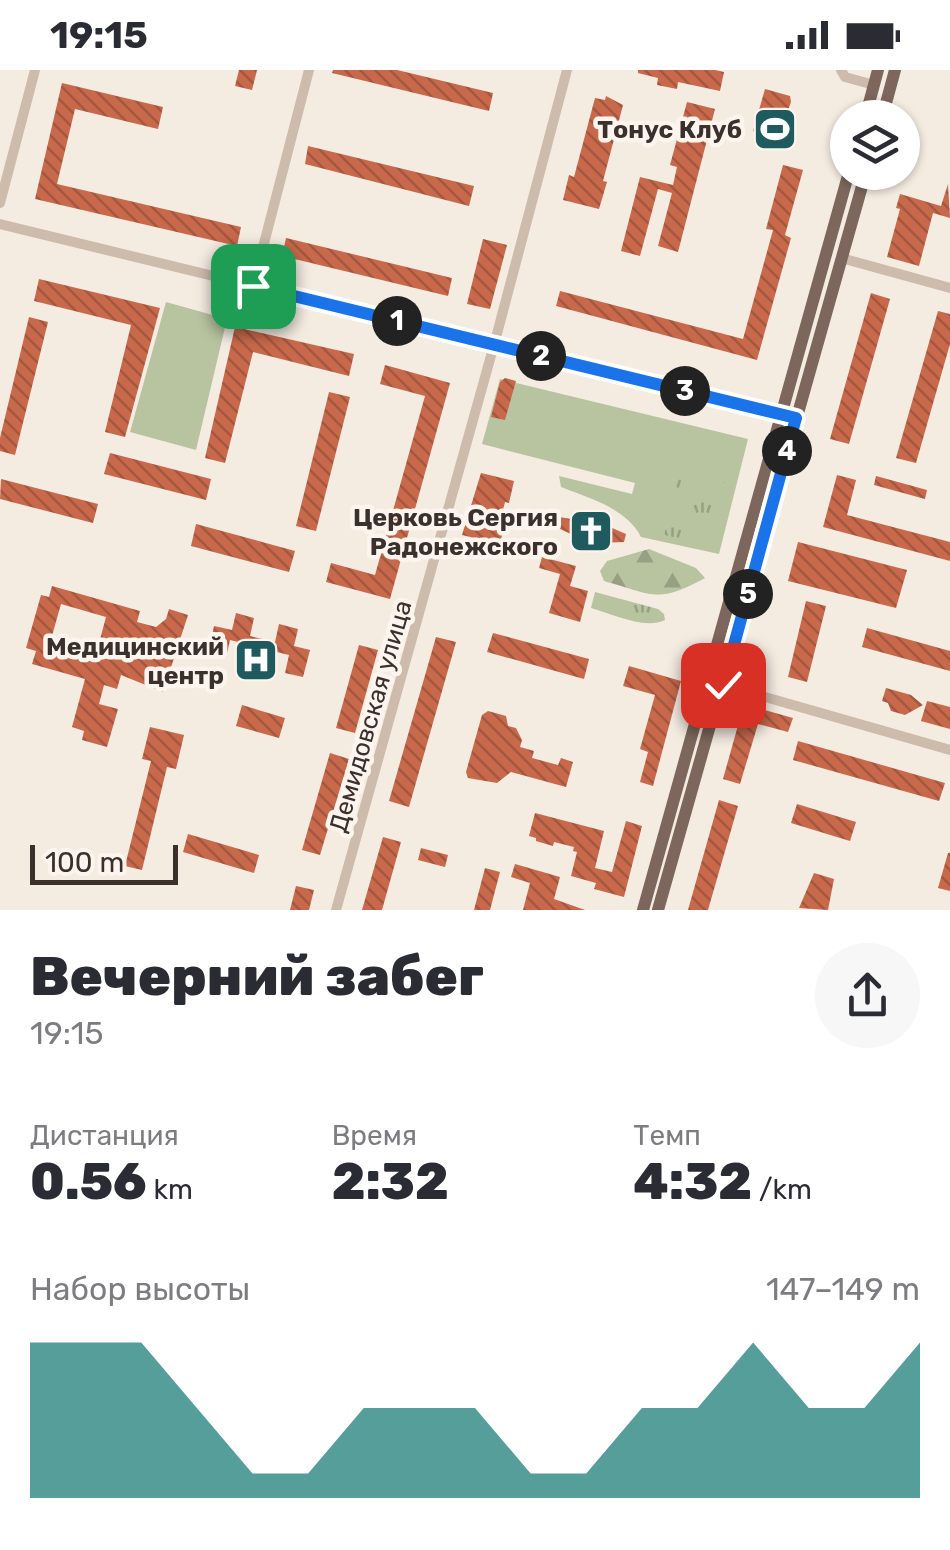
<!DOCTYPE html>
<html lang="ru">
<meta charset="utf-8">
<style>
body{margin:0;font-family:Rubik,sans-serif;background:#f7f7f7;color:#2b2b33;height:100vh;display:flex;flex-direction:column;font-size:38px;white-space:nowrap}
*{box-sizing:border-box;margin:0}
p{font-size:32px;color:#7c7c81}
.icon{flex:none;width:55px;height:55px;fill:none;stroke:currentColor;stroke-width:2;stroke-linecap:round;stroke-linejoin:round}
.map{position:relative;height:840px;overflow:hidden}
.sheet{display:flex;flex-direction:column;background:#fff;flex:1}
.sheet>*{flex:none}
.controls{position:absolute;left:830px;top:30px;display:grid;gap:20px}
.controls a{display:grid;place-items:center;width:90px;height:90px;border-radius:50%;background:#fff;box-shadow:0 2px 8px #0004;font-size:50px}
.scale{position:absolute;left:30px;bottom:25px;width:148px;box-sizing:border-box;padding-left:10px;border:5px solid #3b302b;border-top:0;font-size:28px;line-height:35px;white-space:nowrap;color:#3b302b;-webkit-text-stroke:8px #fbf5ee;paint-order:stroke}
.pin{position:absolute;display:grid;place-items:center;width:85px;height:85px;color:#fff;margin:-42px;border-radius:20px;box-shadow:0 5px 15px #0006}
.km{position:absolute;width:50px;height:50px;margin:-25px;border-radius:50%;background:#222;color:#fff;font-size:28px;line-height:50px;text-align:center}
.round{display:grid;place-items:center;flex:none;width:105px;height:105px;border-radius:52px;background:#f7f7f7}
.overview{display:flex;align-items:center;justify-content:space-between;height:170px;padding:0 30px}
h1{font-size:55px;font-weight:800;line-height:75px}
.stats{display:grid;grid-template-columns:repeat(3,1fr);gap:15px;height:170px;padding:10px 30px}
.stats div{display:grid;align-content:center}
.stats b{font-size:50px;font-weight:800}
.stats small{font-size:28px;font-weight:400}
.stats p{font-size:28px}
.chart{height:280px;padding:20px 30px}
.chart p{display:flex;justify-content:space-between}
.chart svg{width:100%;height:180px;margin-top:10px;fill:#0f766e;opacity:.7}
.status{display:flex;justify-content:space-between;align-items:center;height:70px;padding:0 50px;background:#fff;direction:ltr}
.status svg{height:28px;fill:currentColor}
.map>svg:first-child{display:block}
.grass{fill:#b8c4a0}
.forest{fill:url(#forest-firs)}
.park{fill:url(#park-tufts)}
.building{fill:url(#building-back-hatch);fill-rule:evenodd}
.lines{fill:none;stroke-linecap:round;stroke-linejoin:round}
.minor{stroke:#cdbbac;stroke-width:10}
.major{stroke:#7d675c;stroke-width:12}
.route-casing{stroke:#fff;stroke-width:20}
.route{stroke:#1a73e8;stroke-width:12}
.labels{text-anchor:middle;stroke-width:9;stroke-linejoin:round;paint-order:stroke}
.poi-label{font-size:25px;font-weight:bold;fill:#3b302b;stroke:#fbf5ee;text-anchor:end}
.street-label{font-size:25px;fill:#3b302b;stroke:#fbf5ee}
</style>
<div class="status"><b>19:15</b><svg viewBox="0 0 49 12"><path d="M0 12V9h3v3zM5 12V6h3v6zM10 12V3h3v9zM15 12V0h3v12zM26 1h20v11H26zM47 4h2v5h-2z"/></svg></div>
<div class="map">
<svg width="950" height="840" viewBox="0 0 950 840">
<defs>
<pattern id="forest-firs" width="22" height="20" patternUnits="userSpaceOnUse" patternTransform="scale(2.5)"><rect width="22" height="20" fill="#b8c4a0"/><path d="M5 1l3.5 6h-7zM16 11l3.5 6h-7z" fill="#97a083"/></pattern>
<pattern id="park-tufts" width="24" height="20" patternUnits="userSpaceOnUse" patternTransform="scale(2.5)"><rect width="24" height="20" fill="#b8c4a0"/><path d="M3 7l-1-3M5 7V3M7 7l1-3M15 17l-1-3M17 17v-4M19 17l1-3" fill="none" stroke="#97a083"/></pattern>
<pattern id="building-back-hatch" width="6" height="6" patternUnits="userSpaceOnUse" patternTransform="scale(2.5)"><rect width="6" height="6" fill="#c8694b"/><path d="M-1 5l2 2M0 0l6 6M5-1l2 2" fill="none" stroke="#a4573f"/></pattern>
</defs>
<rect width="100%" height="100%" fill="#f4ebe1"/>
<path class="grass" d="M166 232 227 249 196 380 130 362Z
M500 309 748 369 719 484 641 467C626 438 589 428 561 417L559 406 632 424 635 413 482 374Z"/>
<path class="forest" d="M649 479 696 498 705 508C657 534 654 525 604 511L600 501 607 491Z"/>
<path class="park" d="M679 403 725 412 712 475 664 465Z
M595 522 658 539 664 544 665 550C645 560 612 544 591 538Z"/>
<path class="building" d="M239 0H257L252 20 235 16Z
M333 0H397L493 23 489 41 332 3Z
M638 0H715L724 2 720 21 678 12 677 19 657 15 658 8 638 3Z
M62 13 163 37 158 59 75 39 57 114 241 157 237 176 35 129Z
M765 19 790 26 791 32 778 68 753 61Z
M606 26 623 35 603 111 607 112 599 139 563 130 569 105 574 107 595 28 605 30Z
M687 32 715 39 678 182 658 176 672 123 658 119 640 186 621 181 640 107 673 115 677 97 670 95Z
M308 76 474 116 469 136 305 94Z
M783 95 803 100 785 165 791 168 757 290 556 236 560 221 743 269 773 160 766 159Z
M948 114 950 148 933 143 919 196 887 187 900 139 896 138 900 124 941 136Z
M286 168 452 208 448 226 282 186Z
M483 169 507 175 490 239 467 234Z
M39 209 160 238 125 367 105 362 131 255 34 231Z
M871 223 890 229 849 374 830 369Z
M938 241 950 244V274L916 393 896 388Z
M29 247 48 252 15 385 0 381V368Z
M235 257 354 284 349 306 253 282 225 393 205 388Z
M385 295 450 313 390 529 326 512 331 493 375 505 425 326 380 314Z
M505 308 516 311 505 350 491 347 500 312Z
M329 322 350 327 316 461 296 456Z
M110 383 211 409 206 430 104 404Z
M481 403 514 411 509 433 505 432 501 448 506 449 500 474 462 465Z
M837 405 856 410 847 445 950 472V491L823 457Z
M876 406 927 420 925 429 874 415Z
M1 409 98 434 93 453 0 429Z
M559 447 603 454 626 464 624 472 600 473 575 466 556 457Z
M196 454 295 481 289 502 191 476Z
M798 472 907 500 896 538 788 511Z
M542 487 576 496 570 516 588 521 580 552 549 543 560 504 539 498Z
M52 516 140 541 137 552 156 557 166 549 169 539 188 545 163 622 121 605 117 619 104 615 99 634 118 639 107 677 82 670 84 661 72 657 85 609 32 594 36 581 26 578 41 525 49 527ZM61 534 106 547 94 592 48 580Z
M806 531 826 536 807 612 788 607Z
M236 543 254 548 250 566 275 572 279 554 298 559 294 576 310 580 303 607 285 603 289 585 269 580 265 598 246 594 251 575 230 570 226 588 208 584 214 556 232 560Z
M867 558 950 581V601L862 577Z
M493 563 589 589 584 609 487 582Z
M436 567 456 572 409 737 389 731Z
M359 575 378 580 355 663 336 658Z
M629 596 681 611 653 716 640 712 648 682 640 679 655 625 623 616Z
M886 618 911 625 923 635 905 645 891 641 888 633 882 631Z
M927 631 950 637V659L921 651Z
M744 634 793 648 788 662 758 654 740 714 723 709Z
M242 635 285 648 279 668 236 656Z
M488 641 506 646 508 656 516 658 522 670 520 677 534 681 532 688 558 695 561 688 573 692 566 717 511 702 497 713 468 708 466 702 482 645Z
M150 657 184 665 176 699 167 697 142 800 125 796 151 691 142 689Z
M798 671 945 713 939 731 793 690Z
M330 683 349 689 320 785 302 780Z
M719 730 738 736 708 840H688Z
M797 734 856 752 850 771 791 753Z
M535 743 604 761 595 798 612 802 626 751 642 756 624 827 594 819 596 813 571 806 577 782 573 781 574 777 554 772 553 776 536 771V768L529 766Z
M188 764 259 785 254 803 183 782Z
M383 767 401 772 382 840H362Z
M421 778 448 785 445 797 418 790Z
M948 783H950V821L938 818Z
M515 794 560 807 554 829 585 840H523L530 813 511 807Z
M485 798 500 802 490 840H474Z
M814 803 834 809 828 840 799 838Z
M296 816 314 820 309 840H290Z"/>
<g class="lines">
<path class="minor" d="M841 0 845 7 874 15
M0 133 35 0
M0 154 783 345
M841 188 950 218
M253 216 309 0
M723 615 950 680
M336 840 494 275 567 0"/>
<path class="major" d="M865 48 878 0
M882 48 895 0
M643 840 849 102
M658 840 866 102"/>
</g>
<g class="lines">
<g class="route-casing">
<path id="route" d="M253 216 796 348 723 615"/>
</g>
<use href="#route" class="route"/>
</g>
<defs>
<g id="stadium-square" transform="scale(2.25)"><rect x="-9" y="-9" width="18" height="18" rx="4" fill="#1f5a5e" stroke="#fbf5ee"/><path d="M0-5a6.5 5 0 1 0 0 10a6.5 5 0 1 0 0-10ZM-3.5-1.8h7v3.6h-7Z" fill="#fff"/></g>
<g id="church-square" transform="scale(2.25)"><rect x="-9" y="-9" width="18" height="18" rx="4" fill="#1f5a5e" stroke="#fbf5ee"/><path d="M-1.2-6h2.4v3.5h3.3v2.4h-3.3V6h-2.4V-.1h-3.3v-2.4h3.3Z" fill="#fff"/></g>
<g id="hospital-square" transform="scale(2.25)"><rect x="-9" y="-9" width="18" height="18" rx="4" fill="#1f5a5e" stroke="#fbf5ee"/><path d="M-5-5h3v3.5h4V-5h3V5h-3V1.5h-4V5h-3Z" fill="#fff"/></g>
</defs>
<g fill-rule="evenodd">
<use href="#stadium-square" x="775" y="59"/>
<use href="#church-square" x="591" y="461"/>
<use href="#hospital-square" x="256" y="590"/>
</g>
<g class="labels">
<g class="poi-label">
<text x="742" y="68">Тонус Клуб</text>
<text x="558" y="456">Церковь Сергия<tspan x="558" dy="29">Радонежского</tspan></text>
<text x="224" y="585">Медицинский<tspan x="224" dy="29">центр</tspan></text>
</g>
<g class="street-label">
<text transform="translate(370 646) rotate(-74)" y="9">Демидовская улица</text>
</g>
</g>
</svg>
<div class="controls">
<a><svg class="icon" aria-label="layers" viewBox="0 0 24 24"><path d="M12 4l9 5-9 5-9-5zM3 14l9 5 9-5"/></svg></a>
</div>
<div class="scale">100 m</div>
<div class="pin" style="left:253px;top:216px;background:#1e9e55"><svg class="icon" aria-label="arrive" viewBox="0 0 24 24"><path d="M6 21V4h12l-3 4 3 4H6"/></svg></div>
<div class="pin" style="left:723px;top:615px;background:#d93025"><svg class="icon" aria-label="check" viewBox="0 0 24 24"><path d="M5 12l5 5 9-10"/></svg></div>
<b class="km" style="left:397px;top:251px">1</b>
<b class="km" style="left:541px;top:286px">2</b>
<b class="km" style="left:685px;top:321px">3</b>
<b class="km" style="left:787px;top:381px">4</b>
<b class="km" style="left:748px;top:524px">5</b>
</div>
<section class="sheet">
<div class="overview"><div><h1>Вечерний забег</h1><p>19:15</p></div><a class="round"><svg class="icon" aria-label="share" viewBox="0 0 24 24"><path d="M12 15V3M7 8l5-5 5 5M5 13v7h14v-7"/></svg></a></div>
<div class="stats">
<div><p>Дистанция</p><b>0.56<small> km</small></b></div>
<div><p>Время</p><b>2:32</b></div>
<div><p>Темп</p><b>4:32<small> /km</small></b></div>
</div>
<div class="chart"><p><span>Набор высоты</span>147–149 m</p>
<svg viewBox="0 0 160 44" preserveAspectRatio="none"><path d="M0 44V6L10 6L20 6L30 22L40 38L50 38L60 22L70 22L80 22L90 38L100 38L110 22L120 22L130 6L140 22L150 22L160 6V44z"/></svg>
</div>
</section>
